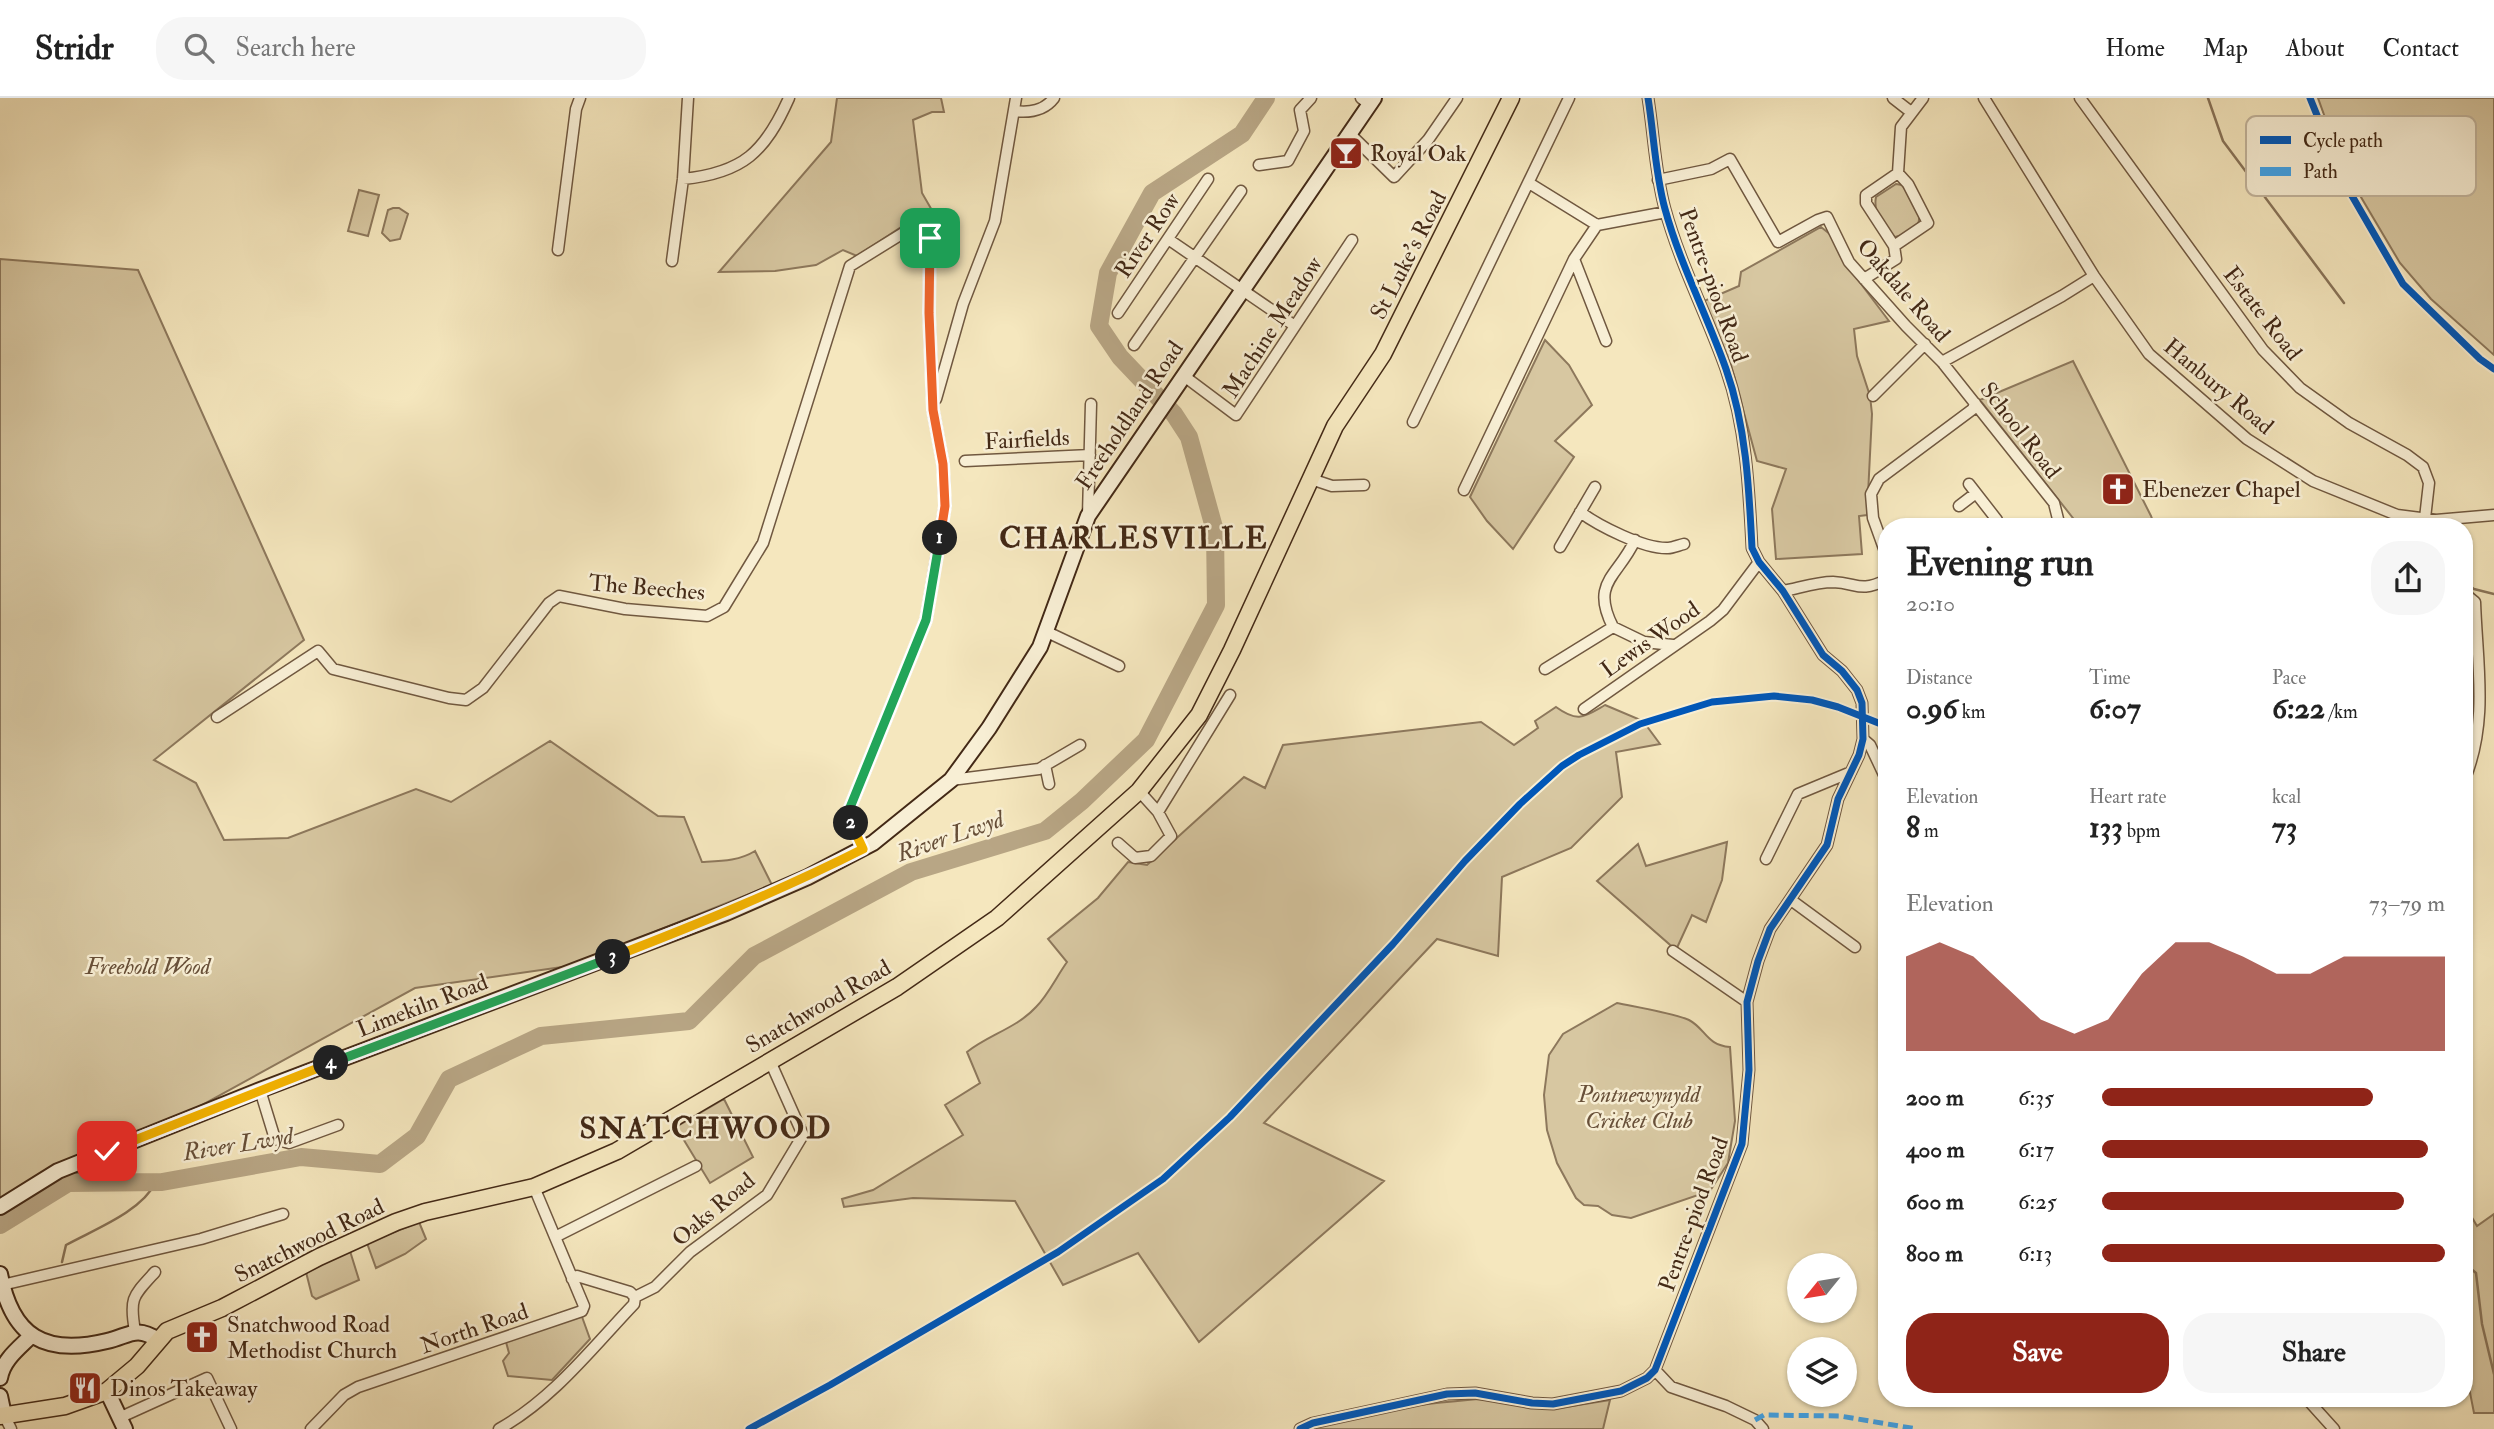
<!DOCTYPE html>
<meta charset="utf-8">
<style>
body{margin:0;font-family:"IM FELL Double Pica",serif;background:#f6f6f6;color:#222;height:100vh;display:flex;flex-direction:column;font-size:26px;white-space:nowrap}
*{box-sizing:border-box;margin:0}
p{font-size:23px;color:#767676}
.icon{flex:none;width:38px;height:38px;fill:none;stroke:currentColor;stroke-width:2;stroke-linecap:round;stroke-linejoin:round}
.map{position:relative;flex:1;overflow:hidden}
.panel{position:absolute;left:1878px;top:420px;width:595px;height:889px;display:flex;flex-direction:column;background:#fff;border-radius:28px;box-shadow:0 2px 5px #0004}
.panel>*{flex:none}
.needle{width:46px;rotate:240deg}
.tools{position:absolute;left:1787px;top:1155px;display:grid;gap:14px}
.tools a{display:grid;place-items:center;width:70px;height:70px;border-radius:50%;background:#fff;box-shadow:0 2px 5px #0004;font-size:35px}
.pin{position:absolute;display:grid;place-items:center;width:60px;height:60px;color:#fff;margin:-30px;border-radius:14px;box-shadow:0 4px 10px #0006}
.km{position:absolute;width:35px;height:35px;margin:-18px;border-radius:50%;background:#222;color:#fff;font-size:19px;line-height:35px;text-align:center}
.round{display:grid;place-items:center;flex:none;width:74px;height:74px;border-radius:28px;background:#f6f6f6}
.summary{display:flex;align-items:center;justify-content:space-between;height:119px;padding:0 28px}
h1{font-size:38px;font-weight:800;line-height:52px}
.figures{display:grid;grid-template-columns:repeat(3,1fr);gap:10px;height:119px;padding:7px 28px}
.figures div{display:grid;align-content:center}
.figures b{font-size:30px;font-weight:800}
.figures small{font-size:19px;font-weight:400}
.figures p{font-size:19px}
.chart{height:196px;padding:14px 28px}
.chart p{display:flex;justify-content:space-between}
.chart svg{width:100%;height:126px;margin-top:7px;fill:#8f2418;opacity:.7}
.cta{display:flex;gap:14px;margin-top:auto;padding:14px 28px}
.cta a{flex:1;height:80px;border-radius:28px;background:#8f2418;color:#fff;font-size:28px;font-weight:800;line-height:80px;text-align:center}
.cta a+a{background:#f6f6f6;color:#222}
ul{padding:0 28px;list-style:none;font-size:23px}
li{display:grid;grid-template-columns:112px 84px 1fr;align-items:center;height:52px}
li i{height:18px;border-radius:9px;background:#8f2418}
header{display:flex;align-items:center;gap:42px;box-sizing:border-box;height:98px;padding:0 35px;background:#fff;border-bottom:2px solid #e0e0e0}
header strong{font-size:33px}
nav{display:flex;gap:38px;margin-inline-start:auto;font-size:24px}
.search{width:490px;height:63px;background:#f6f6f6;display:flex;align-items:center;gap:18px;box-sizing:border-box;padding:0 24px;border-radius:28px;color:#767676;font-size:26px}
.map>svg:first-child{display:block}
.green{fill:#d7c7a1;stroke:#8d785c;stroke-width:2}
.lines{fill:none;stroke-linecap:round;stroke-linejoin:round}
.stream{stroke:#897459;stroke-width:2.5}
.river{stroke:#b8a685;stroke-width:18}
.street-casing{stroke:#705840;stroke-width:13}
.secondary-casing{stroke:#432916;stroke-width:18}
.primary-casing{stroke:#432916;stroke-width:19}
.street{stroke:#f8efd5;stroke-width:10}
.secondary{stroke:#f8efd5;stroke-width:14}
.primary{stroke:#f5e7be;stroke-width:16}
.quiet{stroke:#3fa3ea;stroke-width:5;stroke-dasharray:10 5;stroke-linecap:butt}
.cycleway-casing{stroke:#f8efd5;stroke-width:11}
.cycleway{stroke:#0057b8;stroke-width:7}
.split-1-casing{stroke:#fff;stroke-width:14}
.split-2-casing{stroke:#fff;stroke-width:14}
.split-3-casing{stroke:#fff;stroke-width:14}
.split-4-casing{stroke:#fff;stroke-width:14}
.split-5-casing{stroke:#fff;stroke-width:14}
.split-1{stroke:#f0652b;stroke-width:9}
.split-2{stroke:#22a559;stroke-width:9}
.split-3{stroke:#f5b400;stroke-width:9}
.split-4{stroke:#22a559;stroke-width:9}
.split-5{stroke:#f5b400;stroke-width:9}
.labels{text-anchor:middle;stroke-width:5;stroke-linejoin:round;paint-order:stroke}
.poi-label{font-size:23px;fill:#432916;stroke:#f8efd5;text-anchor:start}
.street-label{font-size:23px;fill:#432916;stroke:#f8efd5}
.park-label{font-size:23px;font-style:italic;fill:#685039;stroke:#f8efd5}
.water-label{font-size:24px;font-style:italic;fill:#664e37;stroke:#f8efd5}
.district-label{font-size:30px;font-weight:bold;letter-spacing:2px;fill:#432916;stroke:#f8efd5}
.key{fill:#f8efd5;stroke:#c2b49c;stroke-width:2}
.key-label{font-size:19px;fill:#432916}
</style>
<header>
<strong>Stridr</strong>
<div class="search"><svg class="icon" aria-label="search" viewBox="0 0 24 24"><circle cx="10" cy="10" r="6"/><path d="M15 15l6 6"/></svg>Search here</div>
<nav><a>Home</a><a>Map</a><a>About</a><a>Contact</a></nav>
</header>
<div class="map">
<svg width="2494" height="1331" viewBox="0 0 2494 1331">
<rect width="100%" height="100%" fill="#f5e7be"/>
<filter id="stains"><feTurbulence type="fractalNoise" baseFrequency=".00286" numOctaves="4"/><feColorMatrix values="0 0 0 0 .2 0 0 0 0 .09 0 0 0 0 .02 0 0 0 .5 -.17"/></filter>
<radialGradient id="worn" r=".72"><stop offset=".6" stop-color="#630" stop-opacity="0"/><stop offset="1" stop-color="#630" stop-opacity=".3"/></radialGradient>
<path class="green" d="M837 0H941L944 14H932L913 22 922 95 933 114 903 128 857 158 843 152 816 167 775 173 719 174 831 44Z
M2318 0H2494V257L2431 201 2400 165 2342 67Z
M1896 86 1902 87C1919 109 1933 131 1895 139 1883 131 1873 114 1876 99Z
M359 92 379 97 368 138 348 133Z
M393 110H399L408 116 400 141 390 143 382 135 388 112Z
M1821 129 1831 137 1846 166 1889 223 1854 231 1857 258 1870 298 1872 316 1867 417 1859 418 1862 456 1776 461 1772 411 1786 371 1757 363 1731 267 1704 203 1739 188 1741 174Z
M0 161 138 172 304 542 154 662 196 685 224 742 288 740 416 691 451 704 550 643 658 718 684 719 702 764C721 763 739 763 755 753L772 787 569 868 415 890 0 1118Z
M1545 242 1569 267 1592 307 1555 343 1574 359 1513 451 1487 423 1470 399Z
M2073 263 2151 418 2155 429H2080L1980 302Z
M1605 607 1643 623 1660 646 1616 654 1622 699 1571 750 1502 779 1498 858 1437 841 1264 1025 1384 1083 1199 1244 1138 1155 1063 1187 1015 1103 913 1100 844 1109 842 1101 873 1092 963 1037 945 1007 980 985 967 954C988 937 1017 930 1036 909 1048 897 1057 878 1067 864L1048 841 1098 800 1128 764 1147 767 1244 679 1265 690 1283 647 1481 624 1514 647 1538 630 1535 623 1556 609C1578 625 1584 619 1605 607Z
M1727 744 1722 782 1706 824 1692 817 1676 852 1597 783 1638 746 1646 768Z
M1617 905C1636 909 1673 915 1689 922 1706 931 1706 947 1730 949L1735 1023 1728 1065 1710 1093 1631 1120 1612 1117 1598 1108 1584 1107 1576 1100 1557 1065 1547 1032 1544 997 1549 957 1563 936Z
M724 1001 753 1059 710 1085 676 1029Z
M2464 1106 2477 1128 2494 1116V1315H2474L2464 1264Z
M419 1124 426 1141 405 1156 376 1170 367 1145Z
M350 1153 359 1182 316 1201 312 1198 306 1174Z
M581 1216 590 1241 552 1282 508 1278 503 1263 509 1255 506 1244Z
M1478 1301 1553 1311 1610 1302 1603 1331H1311C1364 1312 1422 1306 1478 1301Z"/>
<g class="lines">
<path class="stream" d="M2208 0 2223 43 2344 205
M2464 484 2474 491 2494 496
M2464 552 2467 577
M2464 637 2468 620 2467 594
M62 1164 66 1147C95 1131 141 1114 156 1084
M2464 1165 2476 1175 2482 1226 2494 1276"/>
<path class="river" d="M0 1127 68 1085 162 1084 301 1059 380 1066 417 1038 449 981 541 938 689 923 754 858 911 774 1045 733 1082 703 1146 642 1216 507 1215 433 1189 339 1174 316 1120 259 1099 228 1108 175 1152 95 1242 36 1266 0"/>
<g class="street-casing">
<path id="street" d="M1361 0 1369 6
M1893 0 1911 14
M1984 0 2094 178 2149 256 2247 341 2313 383 2397 417 2436 422 2494 417
M2080 0 2263 252 2300 290 2349 325 2407 357 2423 369 2429 385 2424 429
M1014 13C1030 15 1044 13 1054 0
M1349 35 1394 79 1428 42 1457 0
M1259 67 1288 63 1304 33 1300 12 1311 0
M683 81C743 75 765 54 789 0
M1658 82 1711 71 1730 61 1778 144 1818 122 1827 119 1849 164 1906 228 1942 264 2054 405 2060 429
M1529 85 1597 127
M1597 127 1666 114
M1168 141 1295 228
M1894 148 1928 125 1908 86 1898 75
M558 152 576 11 580 0
M1574 161 1606 243
M672 163 683 81 688 0
M1864 181 1896 161 1894 148 1866 105V97L1898 75 1901 29 1923 0
M1118 215 1208 81
M1134 247 1241 93
M1942 264 2062 198 2094 178
M1184 278 1236 317 1352 142
M1873 298 1925 246
M936 301 963 206 995 123 1016 0
M1413 324 1569 0
M965 363 1090 357
M1311 381 1332 388 1364 387
M1969 386 1997 422V429
M1464 392 1574 161 1597 127
M1959 408 1976 395
M1580 414C1599 428 1644 451 1668 450 1673 450 1679 447 1684 446
M1088 417 1091 306
M1560 449 1595 389
M1886 456 1873 420 1871 396 1879 381 1973 311 1975 305
M1783 493C1799 490 1817 484 1833 484 1858 485 1859 495 1886 482
M2464 495 2475 504C2477 566 2489 623 2464 683
M1613 529 1644 544 1673 547
M1045 533 1119 568
M1545 571 1613 529C1590 484 1618 479 1635 442
M1584 611 1710 523 1723 512 1759 464
M217 619 318 553 333 571 449 600 466 602 483 590 549 505 559 498 625 511 707 518 724 509 763 445 850 168 921 124 930 140 929 215 933 312 943 366 945 408 926 522 847 717 863 751
M1863 641 1870 647 1886 681
M1045 667 1049 686
M951 682 1039 671 1080 647
M1139 693 1158 714 1230 597
M1118 745 1135 760 1151 758 1171 738 1158 714
M1766 761 1798 696 1851 674
M1791 802 1855 849
M1673 853 1747 904
M260 992 275 1041 289 1045 338 1027
M555 1139 696 1068
M572 1181 577 1178 630 1194 635 1199
M2 1187 201 1141 283 1116
M635 1199 655 1189 690 1154 767 1097 803 1037 770 963
M135 1233C129 1200 133 1198 155 1174
M1655 1272 1671 1289 1726 1308 1755 1322 1763 1331
M2306 1300 2334 1331
M4 1317 11 1331
M121 1319 207 1280 231 1331
M311 1331 344 1297 358 1289 582 1213 584 1208 534 1089
M499 1331C553 1301 592 1250 634 1206L635 1199
M1300 1331 1313 1325 1447 1296 1475 1295 1532 1305 1553 1306 1621 1293 1647 1280 1655 1272 1742 1046 1749 972 1747 904 1758 863 1770 831 1827 747 1838 701 1859 657 1863 641 1862 605 1857 592 1842 573 1823 557 1783 493 1759 464 1752 450C1749 389 1746 328 1726 271 1707 217 1680 166 1665 111 1655 75 1654 37 1648 0"/>
</g>
<g class="secondary-casing">
<path id="secondary" d="M0 1109 58 1073 260 992 726 815 808 779 873 745 951 682 989 630 1040 549 1088 418 1374 0
M0 1176C12 1239 45 1258 107 1243 129 1238 136 1227 158 1242
M0 1280C3 1262 18 1251 31 1238
M107 1293 125 1331
M0 1298 4 1317"/>
</g>
<g class="primary-casing">
<path id="primary" d="M0 1318 65 1308 107 1293 137 1268 167 1233 222 1210 319 1159 396 1124 425 1114 534 1089 617 1053 897 889 997 820 1139 693 1199 617 1232 552 1335 328 1383 256 1511 0"/>
</g>
<use href="#street" class="street"/>
<use href="#secondary" class="secondary"/>
<use href="#primary" class="primary"/>
<path class="quiet" d="M1755 1322 1764 1317 1840 1318 1917 1331"/>
<g class="cycleway-casing">
<path id="cycleway" d="M2310 0 2344 84 2403 186 2480 261 2494 271
M749 1331 830 1287 1058 1154 1163 1081 1230 1019 1393 846 1465 763 1520 706 1562 668 1579 657 1640 626 1712 604 1774 598 1812 602 1838 609 1886 628
M1300 1331 1313 1325 1447 1296 1475 1295 1532 1305 1553 1306 1621 1293 1647 1280 1655 1272 1742 1046 1749 972 1747 904 1758 863 1770 831 1827 747 1838 701 1859 657 1863 641 1862 605 1857 592 1842 573 1823 557 1783 493 1759 464 1752 450C1749 389 1746 328 1726 271 1707 217 1680 166 1665 111 1655 75 1654 37 1648 0"/>
</g>
<use href="#cycleway" class="cycleway"/>
</g>
<g class="lines">
<g class="split-1-casing">
<path id="split-1" d="M930 140 929 215 933 312 943 366 945 408 940 440"/>
</g>
<g class="split-2-casing">
<path id="split-2" d="M851 725 847 717 926 522 940 440"/>
</g>
<g class="split-3-casing">
<path id="split-3" d="M613 859C698 826 782 792 863 751L851 725"/>
</g>
<g class="split-4-casing">
<path id="split-4" d="M331 965 613 859"/>
</g>
<g class="split-5-casing">
<path id="split-5" d="M107 1053 331 965"/>
</g>
<use href="#split-1" class="split-1"/>
<use href="#split-2" class="split-2"/>
<use href="#split-3" class="split-3"/>
<use href="#split-4" class="split-4"/>
<use href="#split-5" class="split-5"/>
</g>
<defs>
<g id="bar-square" transform="scale(1.75)"><rect x="-9" y="-9" width="18" height="18" rx="4" fill="#8f2418" stroke="#f8efd5"/><path d="M-6-5H6L.8 .8V4.5H3.5V6h-7V4.5H-.8V.8Z" fill="#fff"/></g>
<g id="church-square" transform="scale(1.75)"><rect x="-9" y="-9" width="18" height="18" rx="4" fill="#8f2418" stroke="#f8efd5"/><path d="M-1.2-6h2.4v3.5h3.3v2.4h-3.3V6h-2.4V-.1h-3.3v-2.4h3.3Z" fill="#fff"/></g>
<g id="restaurant-square" transform="scale(1.75)"><rect x="-9" y="-9" width="18" height="18" rx="4" fill="#8f2418" stroke="#f8efd5"/><path d="M-5-6h1v4h1v-4h1v4h1v-4h1v5L-1.5 .5V6h-2V.5L-5-1ZM5-6V6H3V1.5H1.5Q1.5-4 5-6Z" fill="#fff"/></g>
</defs>
<g fill-rule="evenodd">
<use href="#bar-square" x="1346" y="55"/>
<use href="#church-square" x="2118" y="391"/>
<use href="#church-square" x="202" y="1239"/>
<use href="#restaurant-square" x="85" y="1290"/>
</g>
<g class="labels">
<g class="poi-label">
<text x="1370" y="63">Royal Oak</text>
<text x="2142" y="399">Ebenezer Chapel</text>
<text x="227" y="1234">Snatchwood Road<tspan x="227" dy="26">Methodist Church</tspan></text>
<text x="110" y="1298">Dinos Takeaway</text>
</g>
<g class="street-label">
<text transform="translate(1147 137) rotate(-56)" y="8">River Row</text>
<text transform="translate(1408 157) rotate(-63)" y="8">St Luke's Road</text>
<text transform="translate(1714 187) rotate(70)" y="8">Pentre-piod Road</text>
<text transform="translate(1904 192) rotate(49)" y="8">Oakdale Road</text>
<text transform="translate(2263 215) rotate(52)" y="8">Estate Road</text>
<text transform="translate(1272 229) rotate(-57)" y="8">Machine Meadow</text>
<text transform="translate(2219 288) rotate(40)" y="8">Hanbury Road</text>
<text transform="translate(1129 317) rotate(-56)" y="8">Freeholdland Road</text>
<text transform="translate(2021 332) rotate(52)" y="8">School Road</text>
<text transform="translate(1027 341) rotate(-3)" y="8">Fairfields</text>
<text transform="translate(647 489) rotate(5)" y="8">The Beeches</text>
<text transform="translate(1650 541) rotate(-35)" y="8">Lewis Wood</text>
<text transform="translate(422 907) rotate(-21)" y="8">Limekiln Road</text>
<text transform="translate(818 908) rotate(-30)" y="8">Snatchwood Road</text>
<text transform="translate(713 1111) rotate(-40)" y="8">Oaks Road</text>
<text transform="translate(1693 1116) rotate(-70)" y="8">Pentre-piod Road</text>
<text transform="translate(309 1142) rotate(-26)" y="8">Snatchwood Road</text>
<text transform="translate(474 1230) rotate(-19)" y="8">North Road</text>
</g>
<g class="park-label">
<text x="148" y="876">Freehold Wood</text>
<text x="1639" y="1004">Pontnewynydd<tspan x="1639" dy="26">Cricket Club</tspan></text>
</g>
<g class="water-label">
<text transform="translate(950 738) rotate(-19)" y="8">River Lwyd</text>
<text transform="translate(238 1046) rotate(-9)" y="8">River Lwyd</text>
</g>
<g class="district-label">
<text x="1134" y="450">CHARLESVILLE</text>
<text x="706" y="1040">SNATCHWOOD</text>
</g>
</g>
<rect x="2246" y="18" width="230" height="80" rx="10" class="key"/>
<rect x="2260" y="38" width="31" height="8" fill="#0057b8"/>
<rect x="2260" y="69" width="31" height="9" fill="#3fa3ea"/>
<g class="key-label">
<text x="2303" y="49">Cycle path</text>
<text x="2303" y="80">Path</text>
</g>
<rect width="100%" height="100%" filter="url(#stains)"/>
<rect width="100%" height="100%" fill="url(#worn)"/>
</svg>
<div class="tools">
<a><svg class="needle" viewBox="-14 -14 28 28"><path d="M0-13l5 13h-10z" fill="#e53935"/><path d="M0 13l5-13h-10z" fill="#767676"/></svg></a>
<a><svg class="icon" aria-label="layers" viewBox="0 0 24 24"><path d="M12 4l9 5-9 5-9-5zM3 14l9 5 9-5"/></svg></a>
</div>
<div class="pin" style="left:930px;top:140px;background:#1e9e55"><svg class="icon" aria-label="arrive" viewBox="0 0 24 24"><path d="M6 21V4h12l-3 4 3 4H6"/></svg></div>
<div class="pin" style="left:107px;top:1053px;background:#d93025"><svg class="icon" aria-label="check" viewBox="0 0 24 24"><path d="M5 12l5 5 9-10"/></svg></div>
<b class="km" style="left:940px;top:440px">1</b>
<b class="km" style="left:851px;top:725px">2</b>
<b class="km" style="left:613px;top:859px">3</b>
<b class="km" style="left:331px;top:965px">4</b>
<section class="panel">
<div class="summary"><div><h1>Evening run</h1><p>20:10</p></div><a class="round"><svg class="icon" aria-label="share" viewBox="0 0 24 24"><path d="M12 15V3M7 8l5-5 5 5M5 13v7h14v-7"/></svg></a></div>
<div class="figures">
<div><p>Distance</p><b>0.96<small> km</small></b></div>
<div><p>Time</p><b>6:07</b></div>
<div><p>Pace</p><b>6:22<small> /km</small></b></div>
</div>
<div class="figures">
<div><p>Elevation</p><b>8<small> m</small></b></div>
<div><p>Heart rate</p><b>133<small> bpm</small></b></div>
<div><p>kcal</p><b>73</b></div>
</div>
<div class="chart"><p><span>Elevation</span>73–79 m</p>
<svg viewBox="0 0 160 44" preserveAspectRatio="none"><path d="M0 44V11L10 6L20 11L30 22L40 33L50 38L60 33L70 17L80 6L90 6L100 11L110 17L120 17L130 11L140 11L150 11L160 11V44z"/></svg>
</div>
<ul>
<li><b>200 m</b>6:35<i style="width:79%"></i></li>
<li><b>400 m</b>6:17<i style="width:95%"></i></li>
<li><b>600 m</b>6:25<i style="width:88%"></i></li>
<li><b>800 m</b>6:13<i style="width:100%"></i></li>
</ul>
<div class="cta"><a>Save</a><a>Share</a></div>
</section>
</div>
